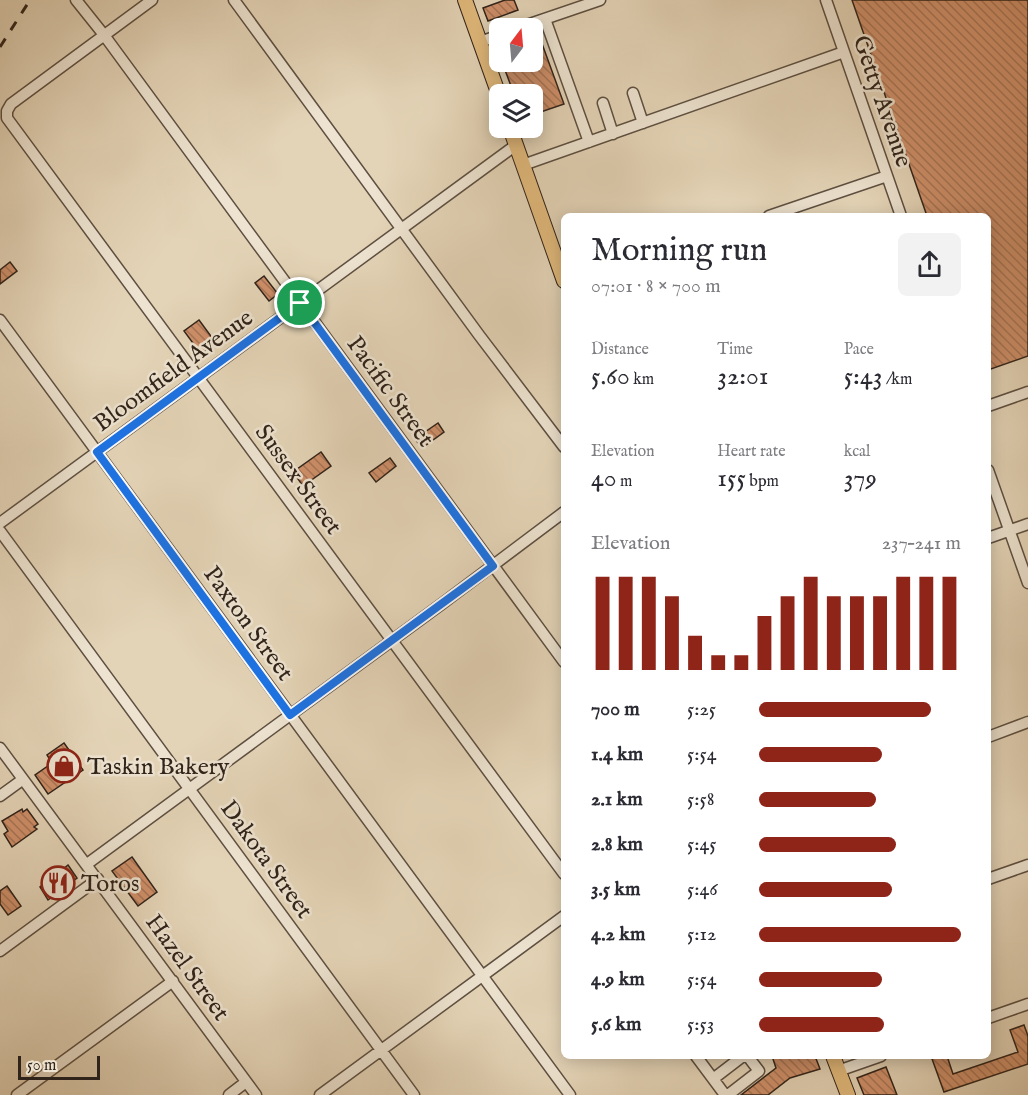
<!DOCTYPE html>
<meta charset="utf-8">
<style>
body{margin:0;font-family:"IM FELL English",serif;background:#f2f2f3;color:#2b2b33;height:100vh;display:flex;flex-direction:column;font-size:22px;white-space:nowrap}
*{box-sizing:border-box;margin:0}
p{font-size:20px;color:#7c7c81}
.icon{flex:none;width:33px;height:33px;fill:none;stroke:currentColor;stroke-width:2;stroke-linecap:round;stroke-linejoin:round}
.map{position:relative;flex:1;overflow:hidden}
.drawer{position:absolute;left:561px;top:213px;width:430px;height:846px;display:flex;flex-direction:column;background:#fff;border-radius:9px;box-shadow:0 3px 15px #0003}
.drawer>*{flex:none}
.needle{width:39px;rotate:16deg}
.tools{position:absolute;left:489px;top:18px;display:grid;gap:12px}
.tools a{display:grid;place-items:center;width:54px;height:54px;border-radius:9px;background:#fff;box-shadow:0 3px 15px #0003;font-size:30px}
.scale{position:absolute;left:18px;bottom:15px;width:82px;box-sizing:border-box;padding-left:6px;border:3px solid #30231a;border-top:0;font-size:16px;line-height:21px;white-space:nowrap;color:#30231a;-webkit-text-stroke:4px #ede3d0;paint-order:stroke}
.pin{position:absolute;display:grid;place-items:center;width:51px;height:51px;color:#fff;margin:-26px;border:3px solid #fff;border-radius:50%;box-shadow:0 2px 6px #0007}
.round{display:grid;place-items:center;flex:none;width:63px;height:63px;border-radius:9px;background:#f2f2f3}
.headline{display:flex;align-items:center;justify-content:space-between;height:102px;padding:0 30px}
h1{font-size:33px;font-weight:600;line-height:45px}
.figures{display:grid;grid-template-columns:repeat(3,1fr);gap:9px;height:102px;padding:6px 30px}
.figures div{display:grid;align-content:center}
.figures b{font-size:26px;font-weight:600}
.figures small{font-size:16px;font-weight:400}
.figures p{font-size:16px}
.chart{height:168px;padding:12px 30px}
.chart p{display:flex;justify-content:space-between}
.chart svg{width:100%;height:108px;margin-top:6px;stroke:#8f2418;stroke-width:6}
ul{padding:0 30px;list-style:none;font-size:20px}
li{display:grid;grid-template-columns:96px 72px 1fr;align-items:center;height:45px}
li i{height:15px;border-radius:8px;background:#8f2418}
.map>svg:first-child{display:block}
.building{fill:url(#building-back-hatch);stroke:#30231a;stroke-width:1.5}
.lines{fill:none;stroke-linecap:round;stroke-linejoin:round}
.minor-casing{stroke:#5d4f41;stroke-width:13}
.major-casing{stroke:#30231a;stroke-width:16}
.minor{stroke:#ede3d0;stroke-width:10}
.major{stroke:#e2ba7c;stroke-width:14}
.rail{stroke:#30231a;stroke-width:3;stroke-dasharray:10 10;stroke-linecap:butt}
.route-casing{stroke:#fff;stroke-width:12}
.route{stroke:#1a73e8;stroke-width:8}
.labels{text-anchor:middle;stroke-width:5;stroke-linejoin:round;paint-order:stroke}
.street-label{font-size:24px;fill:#30231a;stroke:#ede3d0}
.poi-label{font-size:24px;fill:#30231a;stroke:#ede3d0;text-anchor:start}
</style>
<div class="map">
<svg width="1028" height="1095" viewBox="0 0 1028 1095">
<defs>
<pattern id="building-back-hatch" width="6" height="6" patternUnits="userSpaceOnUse" patternTransform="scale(1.5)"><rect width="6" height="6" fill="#cf906a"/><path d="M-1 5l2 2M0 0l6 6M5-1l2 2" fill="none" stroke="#a87556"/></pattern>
</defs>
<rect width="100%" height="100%" fill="#e4d4b7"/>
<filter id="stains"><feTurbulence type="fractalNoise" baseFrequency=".00333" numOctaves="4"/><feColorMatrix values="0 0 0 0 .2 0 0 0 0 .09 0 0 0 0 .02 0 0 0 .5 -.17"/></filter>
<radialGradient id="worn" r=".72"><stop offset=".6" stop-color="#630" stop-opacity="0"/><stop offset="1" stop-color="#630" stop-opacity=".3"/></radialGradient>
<path class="building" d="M505 0H514L518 10 488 21 483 8Z
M852 0H1028V356L988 370V216H927Z
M537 30 564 104 532 115V94H514L502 62H532V31Z
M10 262 17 271 0 284V270Z
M264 276 278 294 269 301 255 283Z
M199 320 216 343 201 354 184 331Z
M438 423 444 432 422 448 415 439Z
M321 452 331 466 303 486 293 472Z
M390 458 396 466 376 482 369 473Z
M64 743 83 770 48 794 35 775 52 763 47 755Z
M22 809 23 812 27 809 38 824 34 827 37 829 12 847 4 834 8 831 2 821Z
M132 857 157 892 138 906 112 871Z
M68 865 77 878 48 900 40 887Z
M7 886 21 906 8 915 0 904V891Z
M1024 1025 1028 1036V1064L944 1092 931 1056H947L953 1074 1018 1052 1010 1030Z
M772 1056H815L820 1069 790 1078 768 1095H741L776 1068Z
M886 1067 897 1095H864L857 1078Z"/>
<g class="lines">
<g class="minor-casing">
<path id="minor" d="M76 0 104 35 564 662
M152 0 11 104 7 111V118L564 874
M234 0 479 335 564 447
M826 0 901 216
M545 19 589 142
M518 28 600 0
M480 42 500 35
M633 93 643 123
M603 103 613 134
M523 165 844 52
M769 216 887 176
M0 320 570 1095
M988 406 1028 392
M988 470 1028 583
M0 523 516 145
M0 531 414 1095
M988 538 1028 524
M988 737 1028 722
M0 748 256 1095
M0 796 22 780
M87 864 443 603 564 512
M988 879 1028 865
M0 951 98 879
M988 1018 1028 1004
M696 1056 725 1095
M838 1071 881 1056
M713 1079 743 1056
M17 1095 173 981
M229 1095 246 1082
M320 1095 564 916
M728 1095 759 1071 749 1058 745 1056"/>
</g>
<g class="major-casing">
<path id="major" d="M465 0 500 98
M510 128 564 281
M833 1056 848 1095"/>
</g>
<use href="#minor" class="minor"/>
<use href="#major" class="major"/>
<path class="rail" d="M0 47 30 0"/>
</g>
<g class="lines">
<g class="route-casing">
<path id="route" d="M300 303 493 566 290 715 97 452Z"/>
</g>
<use href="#route" class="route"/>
</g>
<defs>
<g id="shop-ring" transform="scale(1.725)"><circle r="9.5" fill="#ede3d0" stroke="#8f2418" stroke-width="1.5"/><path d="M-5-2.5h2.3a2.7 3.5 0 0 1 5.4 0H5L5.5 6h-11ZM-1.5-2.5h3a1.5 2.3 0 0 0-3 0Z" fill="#8f2418"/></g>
<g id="restaurant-ring" transform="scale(1.725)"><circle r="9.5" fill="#ede3d0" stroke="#8f2418" stroke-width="1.5"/><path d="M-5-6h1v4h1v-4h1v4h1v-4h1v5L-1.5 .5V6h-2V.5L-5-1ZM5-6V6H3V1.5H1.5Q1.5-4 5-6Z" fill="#8f2418"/></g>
</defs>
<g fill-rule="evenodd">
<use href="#shop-ring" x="64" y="766"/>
<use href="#restaurant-ring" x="58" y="883"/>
</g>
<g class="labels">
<g class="street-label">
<text transform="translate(883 101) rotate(71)" y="8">Getty Avenue</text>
<text transform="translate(173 370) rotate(-36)" y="8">Bloomfield Avenue</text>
<text transform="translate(391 391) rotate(54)" y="8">Pacific Street</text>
<text transform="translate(299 479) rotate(54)" y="8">Sussex Street</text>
<text transform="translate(249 623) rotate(54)" y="8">Paxton Street</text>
<text transform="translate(267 859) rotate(54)" y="8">Dakota Street</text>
<text transform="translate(188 967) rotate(54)" y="8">Hazel Street</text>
</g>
<g class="poi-label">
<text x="87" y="774">Taskin Bakery</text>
<text x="81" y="891">Toros</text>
</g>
</g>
<rect width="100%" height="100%" filter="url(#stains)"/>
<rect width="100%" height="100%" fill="url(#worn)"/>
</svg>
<div class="tools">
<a><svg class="needle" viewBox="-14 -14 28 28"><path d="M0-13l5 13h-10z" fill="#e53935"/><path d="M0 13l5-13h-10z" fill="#7c7c81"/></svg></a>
<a><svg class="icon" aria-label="layers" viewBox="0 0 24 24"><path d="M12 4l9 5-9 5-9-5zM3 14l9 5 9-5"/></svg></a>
</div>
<div class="scale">50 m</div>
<div class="pin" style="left:300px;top:303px;background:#1e9e55"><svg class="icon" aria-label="arrive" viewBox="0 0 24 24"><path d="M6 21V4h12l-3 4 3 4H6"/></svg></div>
<section class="drawer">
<div class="headline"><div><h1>Morning run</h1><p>07:01 · 8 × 700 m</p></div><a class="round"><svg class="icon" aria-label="share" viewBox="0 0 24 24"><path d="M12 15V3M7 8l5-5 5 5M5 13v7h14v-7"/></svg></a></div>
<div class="figures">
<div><p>Distance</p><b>5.60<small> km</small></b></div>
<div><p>Time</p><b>32:01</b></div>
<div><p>Pace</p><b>5:43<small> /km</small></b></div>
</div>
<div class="figures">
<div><p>Elevation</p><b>40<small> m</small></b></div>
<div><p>Heart rate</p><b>155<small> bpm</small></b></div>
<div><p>kcal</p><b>379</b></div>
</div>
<div class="chart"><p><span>Elevation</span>237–241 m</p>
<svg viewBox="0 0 160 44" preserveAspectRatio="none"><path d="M5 44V6M15 44V6M25 44V6M35 44V14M45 44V30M55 44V38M65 44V38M75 44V22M85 44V14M95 44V6M105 44V14M115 44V14M125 44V14M135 44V6M145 44V6M155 44V6"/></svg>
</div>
<ul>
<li><b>700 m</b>5:25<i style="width:85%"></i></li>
<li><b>1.4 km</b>5:54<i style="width:61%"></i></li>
<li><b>2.1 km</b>5:58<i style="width:58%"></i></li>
<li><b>2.8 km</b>5:45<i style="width:68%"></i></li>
<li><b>3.5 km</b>5:46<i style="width:66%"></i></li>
<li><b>4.2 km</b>5:12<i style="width:100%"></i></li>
<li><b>4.9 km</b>5:54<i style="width:61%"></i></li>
<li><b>5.6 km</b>5:53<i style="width:62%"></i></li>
</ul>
</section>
</div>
